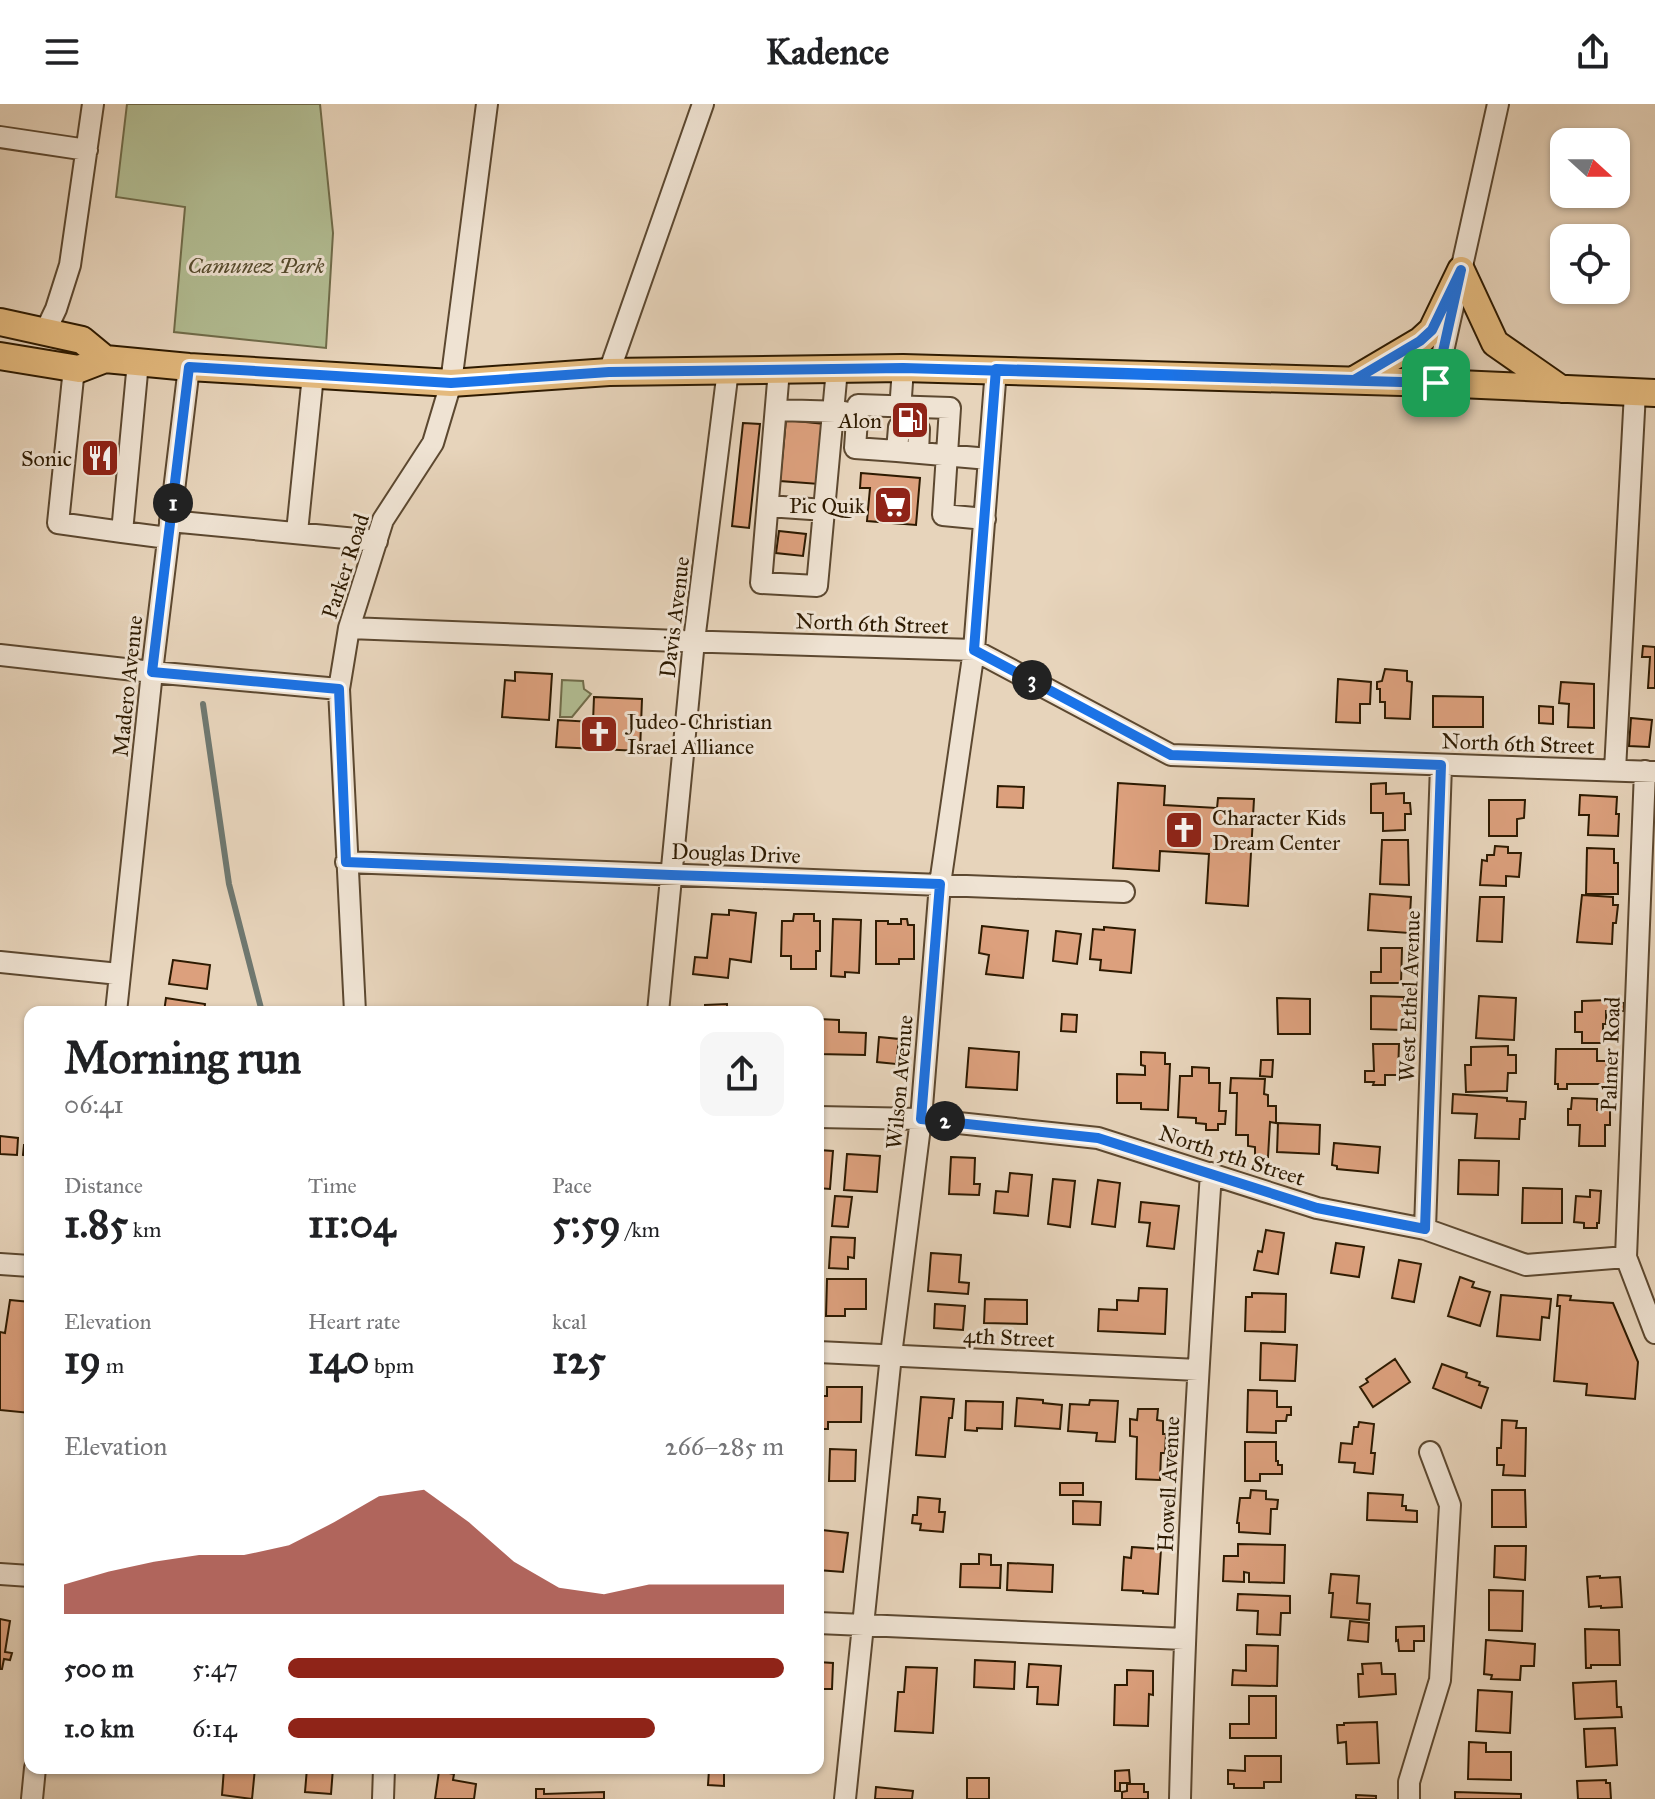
<!DOCTYPE html>
<meta charset="utf-8">
<style>
body{margin:0;font-family:"IM FELL Great Primer",serif;background:#f6f6f6;color:#202124;height:100vh;display:flex;flex-direction:column;font-size:30px;white-space:nowrap}
*{box-sizing:border-box;margin:0}
p{font-size:26px;color:#757577}
.icon{flex:none;width:44px;height:44px;fill:none;stroke:currentColor;stroke-width:2;stroke-linecap:round;stroke-linejoin:round}
.map{position:relative;flex:1;overflow:hidden}
.side{position:absolute;left:24px;top:902px;width:800px;height:768px;display:flex;flex-direction:column;background:#fff;border-radius:16px;box-shadow:0 2px 6px #0004}
.side>*{flex:none}
.needle{width:52px;rotate:111deg}
.fabs{position:absolute;left:1550px;top:24px;display:grid;gap:16px}
.fabs a{display:grid;place-items:center;width:80px;height:80px;border-radius:16px;background:#fff;box-shadow:0 2px 6px #0004;font-size:40px}
.pin{position:absolute;display:grid;place-items:center;width:68px;height:68px;color:#fff;margin:-34px;border-radius:16px;box-shadow:0 4px 12px #0006}
.km{position:absolute;width:40px;height:40px;margin:-20px;border-radius:50%;background:#222;color:#fff;font-size:22px;line-height:40px;text-align:center}
.round{display:grid;place-items:center;flex:none;width:84px;height:84px;border-radius:16px;background:#f6f6f6}
.headline{display:flex;align-items:center;justify-content:space-between;height:136px;padding:0 40px}
h1{font-size:44px;font-weight:700;line-height:60px}
.figures{display:grid;grid-template-columns:repeat(3,1fr);gap:12px;height:136px;padding:8px 40px}
.figures div{display:grid;align-content:center}
.figures b{font-size:40px;font-weight:700}
.figures small{font-size:22px;font-weight:400}
.figures p{font-size:22px}
.chart{height:224px;padding:16px 40px}
.chart p{display:flex;justify-content:space-between}
.chart svg{width:100%;height:144px;margin-top:8px;fill:#8f2418;opacity:.7}
ul{padding:0 40px;list-style:none;font-size:26px}
li{display:grid;grid-template-columns:128px 96px 1fr;align-items:center;height:60px}
li i{height:20px;border-radius:10px;background:#8f2418}
header{display:flex;justify-content:space-between;align-items:center;height:104px;padding:0 40px;background:#fff;font-size:36px;font-weight:700}
.map>svg:first-child{display:block}
.green{fill:#b2bd93;stroke:#706c4a;stroke-width:2}
.lines{fill:none;stroke-linecap:round;stroke-linejoin:round}
.stream{stroke:#6f7870;stroke-width:6}
.building{fill:#dca07d;stroke:#2d1a01;stroke-width:2}
.minor-casing{stroke:#5c4830;stroke-width:24}
.major-casing{stroke:#2d1a01;stroke-width:30}
.minor{stroke:#efe3d3;stroke-width:20}
.major{stroke:#e4ba7e;stroke-width:26}
.route-casing{stroke:#fff;stroke-width:16}
.route{stroke:#1a73e8;stroke-width:10}
.labels{text-anchor:middle;stroke-width:6;stroke-linejoin:round;paint-order:stroke}
.park-label{font-size:22px;font-style:italic;fill:#554b2d;stroke:#efe3d3}
.poi-label{font-size:22px;fill:#2d1a01;stroke:#efe3d3;text-anchor:end}
.street-label{font-size:22px;fill:#2d1a01;stroke:#efe3d3}
</style>
<header><svg class="icon" aria-label="menu" viewBox="0 0 24 24"><path d="M4 6h16M4 12h16M4 18h16"/></svg>Kadence<svg class="icon" aria-label="share" viewBox="0 0 24 24"><path d="M12 15V3M7 8l5-5 5 5M5 13v7h14v-7"/></svg></header>
<div class="map">
<svg width="1655" height="1695" viewBox="0 0 1655 1695">
<rect width="100%" height="100%" fill="#e7d4bb"/>
<filter id="stains"><feTurbulence type="fractalNoise" baseFrequency=".0025" numOctaves="4"/><feColorMatrix values="0 0 0 0 .2 0 0 0 0 .09 0 0 0 0 .02 0 0 0 .5 -.17"/></filter>
<radialGradient id="worn" r=".72"><stop offset=".6" stop-color="#630" stop-opacity="0"/><stop offset="1" stop-color="#630" stop-opacity=".3"/></radialGradient>
<path class="green" d="M127 0H320L333 129 326 244 174 228 185 103 116 93Z
M562 576 583 577 584 585 591 590 572 613H560Z"/>
<g class="lines">
<path class="stream" d="M203 600 229 780 262 908"/>
</g>
<path class="building" d="M786 316 825 320 819 380 780 377Z
M743 319 760 320 749 424 732 422Z
M861 369 920 374 916 421 867 417 870 384H860Z
M779 427 806 430 803 452 776 449Z
M1643 542 1655 543V584H1648L1650 553H1642Z
M1385 565 1407 567V577L1412 578 1410 615 1385 614V598H1380V585H1377V578L1382 577Z
M515 568 552 570 549 616 502 613 505 576 515 577Z
M1338 575 1371 578 1370 600H1360V619L1336 618Z
M1561 578 1594 580V624L1568 623 1569 600 1559 599Z
M1433 592 1483 593V623H1433Z
M594 593 642 595 640 647 556 643 558 616 593 618Z
M1539 602 1553 603V620L1539 619Z
M1631 614 1652 616 1649 643 1629 642Z
M1118 679 1165 682 1164 701 1217 704 1218 694 1254 695 1248 802 1206 799 1209 750 1160 747 1159 767 1113 764Z
M1386 679V690L1404 689V699H1410L1411 710H1405V726L1383 727V709H1371V680Z
M998 682 1024 683 1023 704 997 703Z
M1580 691 1617 693 1616 710H1619L1618 732 1588 731 1589 711H1579Z
M1489 696H1525L1524 714 1517 715V732H1489Z
M1382 736H1408L1409 781 1380 780Z
M1495 742 1508 743V749H1521L1519 773 1506 772V782L1480 781 1482 756 1487 757V751H1494Z
M1587 744 1614 745V759H1618V790H1586Z
M1370 790 1411 793 1409 829 1368 826Z
M1582 791 1613 793V801H1618L1616 819H1613L1612 840 1577 838Z
M1480 793H1504L1502 838 1477 837Z
M729 806 756 809 751 858 730 855 728 874 693 870 695 853 707 854 712 810 729 811Z
M794 810H814V817H820V847H816V865H791V852H781L782 817H793Z
M833 815 861 816 859 869 845 868V873L831 872Z
M901 815H907L908 821H914V855H899V860H876V817H888V820H901Z
M982 822 1028 827 1023 874 986 870 989 851 979 849Z
M1104 823 1135 826 1131 869 1100 866 1101 856 1090 855 1093 825 1104 826Z
M1056 827 1081 830 1077 860 1053 857Z
M1381 844H1402L1401 879H1371V868H1381Z
M173 856 210 861 207 885 169 880Z
M1371 892 1404 893 1403 926 1371 925Z
M1479 892 1516 894 1514 936 1476 934Z
M166 894 205 900 204 908H164Z
M1277 894 1310 895V930H1278Z
M1607 896 1606 899H1624V907H1606V920H1603V939H1582V928H1575V908H1582V897Z
M727 900V908H705V901Z
M1062 910 1077 911 1076 928 1061 927Z
M819 915 839 916V928L866 929 865 951 818 950Z
M879 933 899 935 896 960 877 958Z
M1373 940H1399L1398 971H1385V981H1373L1374 978H1365V967H1374Z
M1508 942V951H1516V969H1508L1507 987 1466 988 1465 961H1471V943Z
M969 944 1019 948 1017 986 966 983Z
M1556 945H1597V957H1607L1606 980H1567V985H1558V980H1555Z
M1141 948 1165 949V960H1170L1168 1006 1141 1005V999H1117V970L1145 971V962L1141 961Z
M1261 956H1273L1272 973 1260 972Z
M1192 963 1209 964V979H1220L1219 1007H1226L1225 1020H1218V1026H1206V1020L1196 1019V1014L1178 1013 1180 972H1192Z
M1231 974 1265 975 1264 990 1268 991V1002H1276V1019L1270 1018 1268 1053 1255 1052V1043L1248 1042V1031H1236L1237 989H1230Z
M1453 990 1507 994V997L1526 998 1525 1015H1520L1519 1035 1475 1034 1477 1010 1452 1009Z
M1572 994 1597 995V1006H1610V1021H1605V1042H1579L1580 1021H1568V1005H1571Z
M1278 1019 1320 1021 1319 1050 1277 1048Z
M0 1032 18 1034 17 1051 0 1050Z
M1334 1039 1380 1043 1378 1069 1337 1065V1062L1332 1061Z
M24 1041H30V1052L23 1051Z
M819 1046 833 1047 830 1085 818 1084Z
M847 1050 880 1052 877 1088 844 1086Z
M951 1053 975 1054 974 1080H980L979 1091 949 1090Z
M1459 1056 1499 1057 1498 1091 1458 1090Z
M1010 1069 1032 1071 1028 1112 994 1109 996 1087 1008 1088Z
M1053 1075 1075 1077 1070 1123 1048 1120Z
M1098 1076 1120 1079 1115 1123 1092 1120Z
M1523 1084 1562 1085V1119H1522Z
M1590 1086 1601 1087 1599 1119H1597V1124H1584V1119L1574 1118 1576 1092 1590 1093Z
M835 1092 852 1093 848 1123 832 1122Z
M1141 1098 1179 1102 1174 1145 1147 1142 1150 1119 1139 1118Z
M1266 1126 1284 1129 1278 1170 1254 1166 1258 1147 1262 1148Z
M831 1133 855 1134 854 1154 848 1153V1165L829 1164Z
M1336 1139 1364 1143 1359 1173 1331 1169Z
M931 1149 961 1151 959 1178 969 1179 968 1190 928 1187Z
M1399 1156 1421 1160 1414 1198 1392 1194Z
M1460 1173 1474 1178 1472 1183 1490 1188 1480 1222 1448 1212Z
M827 1175H866V1205H845V1212H826Z
M1139 1184 1167 1185 1165 1230 1098 1227 1099 1205 1117 1206V1196L1138 1197Z
M1252 1189 1286 1190 1285 1228 1245 1227 1246 1193H1252Z
M1501 1191 1551 1195 1549 1214 1542 1213 1540 1236 1497 1232Z
M1558 1191 1571 1192 1570 1196 1613 1199 1638 1258 1635 1295 1586 1291 1587 1280 1554 1277 1560 1202H1557Z
M985 1195 1027 1196V1220L984 1219Z
M10 1196 30 1198V1309L0 1306V1228L5 1229Z
M935 1200 965 1202 963 1226 934 1224Z
M1261 1239 1297 1241 1295 1277 1260 1276Z
M1395 1255 1410 1278 1373 1303 1360 1283 1368 1278 1366 1275Z
M1442 1260 1467 1269 1466 1273 1480 1278 1479 1281 1488 1284 1481 1304 1433 1284Z
M827 1283H862L861 1318H828V1325H818V1292H827Z
M1248 1286 1277 1287V1303H1291V1311H1287L1286 1317H1276V1329L1247 1328Z
M921 1293 954 1295 952 1314H949L945 1353 916 1351Z
M1017 1294 1043 1296V1299L1062 1301 1060 1325 1015 1322Z
M1090 1296 1118 1297 1115 1338 1096 1337 1097 1329 1068 1327 1070 1300 1089 1301Z
M966 1297 1003 1298 1002 1325 977 1324V1327L965 1326Z
M1138 1305H1158L1157 1316 1163 1317V1330H1166L1165 1349H1161L1160 1376 1136 1375 1137 1333 1130 1332V1315L1137 1316Z
M1502 1316 1517 1317 1516 1324H1526L1525 1372 1503 1371 1504 1361H1497V1344H1501Z
M1359 1318 1374 1320 1371 1349H1375L1373 1370 1354 1368 1355 1359 1339 1358 1341 1339 1352 1340 1354 1323H1358Z
M1245 1338H1276V1357H1278V1361H1282V1370H1260V1377H1245Z
M830 1345 856 1346 855 1377H829Z
M1060 1379H1083V1391H1060Z
M1251 1386 1266 1387V1395L1278 1396 1277 1405H1271L1270 1430 1239 1428V1419H1237L1240 1394H1250Z
M1492 1386H1525L1526 1423H1492Z
M1368 1389 1403 1391 1402 1402H1406V1406L1417 1407V1418L1367 1416Z
M918 1393 940 1395 939 1408H945L943 1428 920 1426 921 1420 912 1419 913 1411H917Z
M1073 1397 1101 1398 1100 1421 1073 1420Z
M822 1426 848 1429 843 1468 818 1466Z
M1238 1440 1285 1441 1284 1479 1249 1478V1469L1244 1468V1478L1223 1477 1224 1452H1238Z
M1495 1442H1526L1525 1476 1494 1473Z
M1132 1443 1161 1445 1158 1490 1143 1489V1487L1122 1486 1124 1453 1131 1454Z
M979 1450 991 1451V1461H1001L1000 1484 960 1483 961 1460H979Z
M1008 1459 1053 1461 1052 1488 1007 1486Z
M1331 1470 1359 1472 1357 1499 1370 1500 1369 1516 1331 1513 1333 1489H1329Z
M1600 1472V1474L1620 1473 1622 1503 1601 1504V1502L1589 1503 1587 1473Z
M1489 1486 1523 1487 1522 1527 1489 1526Z
M1238 1490 1290 1492V1509H1281L1280 1531 1257 1530 1258 1507 1237 1506Z
M0 1515 10 1517 5 1548 12 1549 10 1556 4 1555 2 1565H0Z
M1350 1517 1369 1519 1368 1538 1348 1536Z
M1424 1522V1537H1414V1547H1399L1398 1536 1396 1537V1523Z
M1585 1525 1619 1526 1620 1561H1591V1564H1586Z
M1486 1536 1535 1540 1534 1562H1521L1520 1576 1491 1575 1492 1571 1484 1570Z
M1246 1541 1278 1542 1277 1582 1232 1581 1233 1566 1246 1567Z
M975 1556 1015 1558 1014 1585 974 1583Z
M818 1558 833 1559 832 1585H821V1604H818Z
M1381 1559 1382 1570H1395L1396 1590 1359 1593 1358 1570H1363L1362 1560Z
M1029 1560 1061 1562 1058 1601 1037 1600 1038 1583H1027Z
M906 1563 937 1564 933 1629 895 1627 898 1588H904Z
M1127 1566 1153 1567V1591L1149 1590 1148 1622 1114 1621 1115 1581H1127Z
M1616 1577 1617 1603H1621L1622 1613 1575 1615 1573 1579Z
M1478 1586 1512 1588 1510 1629 1476 1627Z
M1249 1592H1276V1634H1230V1620H1249Z
M1377 1618 1379 1659 1347 1660 1346 1638 1338 1639 1337 1621H1344V1619Z
M1615 1624 1617 1661 1586 1663 1584 1625Z
M1469 1638 1486 1639V1648H1511V1676L1468 1675Z
M1245 1652H1281V1678H1264V1684H1234V1680H1228V1666L1245 1667Z
M224 1664H255L252 1695 222 1691Z
M307 1664H333L331 1690 305 1688Z
M709 1666 724 1667V1682L708 1681Z
M1129 1666 1130 1679H1120V1687H1115V1667Z
M439 1667 454 1670 453 1676 476 1680 474 1695H435Z
M967 1674H989V1695H967Z
M1606 1676V1679H1610L1611 1695H1578L1577 1677Z
M1127 1680H1144V1688H1148V1695H1122V1688L1127 1687Z
M876 1683 913 1687 912 1695H875Z
M536 1685H544V1690L604 1688V1695H536Z
M1455 1688 1521 1690V1695H1455Z
M1356 1691 1376 1692V1695H1356Z"/>
<g class="lines">
<g class="minor-casing">
<path id="minor" d="M0 33 87 46
M45 228 56 205 70 161 93 0
M74 264 58 419 122 428 138 258
M779 266 761 479 817 482 837 265
M609 268 703 0
M1436 279 1498 0
M776 306 844 308
M900 307 903 264
M899 323 897 347 989 355
M897 347 855 344 858 301 950 304 943 411 985 415
M918 349 919 325
M768 402 825 406
M170 417 377 437
M122 428 168 434
M297 428 313 271
M349 524 678 537 974 546 1171 651 1655 668
M0 551 152 568 339 585
M1615 666 1635 288
M1645 667 1626 1153 1655 1229
M346 758 1124 788
M0 858 119 870
M116 908 152 568 189 263
M355 908 339 585 349 524 383 416 433 339 451 279 487 0
M658 908 694 537 728 266
M818 1013 921 1015 1098 1034 1317 1104 1425 1125 1526 1161 1626 1153
M1425 1125 1441 661
M0 1160 30 1162
M818 1248 1198 1266
M0 1470 30 1472
M818 1519 1184 1535
M32 1695 35 1664
M383 1695 384 1664
M845 1695 891 1251 921 1015 940 780 974 546 996 265
M1180 1695C1185 1486 1197 1277 1211 1069
M1409 1695V1678L1440 1576 1450 1401 1430 1348"/>
</g>
<g class="major-casing">
<path id="major" d="M1461 166 1495 239 1561 285
M0 218 82 236 105 255
M0 252 79 265 105 255 189 263 451 279 609 268 903 264 1436 279 1655 289
M1354 276 1420 237 1432 226 1461 166"/>
</g>
<use href="#minor" class="minor"/>
<use href="#major" class="major"/>
</g>
<g class="lines">
<g class="route-casing">
<path id="route" d="M1436 279 903 264 609 268 451 279 189 263 152 568 339 585 346 758 671 771 940 780 921 1015 1098 1034 1317 1104 1425 1125 1441 661 1171 651 974 546 996 265 1354 276 1420 237 1432 226 1461 166 1436 279"/>
</g>
<use href="#route" class="route"/>
</g>
<defs>
<g id="fuel-square" transform="scale(2)"><rect x="-9" y="-9" width="18" height="18" rx="4" fill="#8f2418" stroke="#efe3d3"/><path d="M-5.5-6h7V0h2V4h1.3V-2.5L3-4.5l.8-.8L6-3V5H2.5V1h-1V6h-7ZM-4.2-4.7v3.2H.2V-4.7Z" fill="#fff"/></g>
<g id="restaurant-square" transform="scale(2)"><rect x="-9" y="-9" width="18" height="18" rx="4" fill="#8f2418" stroke="#efe3d3"/><path d="M-5-6h1v4h1v-4h1v4h1v-4h1v5L-1.5 .5V6h-2V.5L-5-1ZM5-6V6H3V1.5H1.5Q1.5-4 5-6Z" fill="#fff"/></g>
<g id="supermarket-square" transform="scale(2)"><rect x="-9" y="-9" width="18" height="18" rx="4" fill="#8f2418" stroke="#efe3d3"/><path d="M-6-5.5h2.5l.6 2H6L4.5 2H-2.5L-4.4-4H-6ZM-1.5 3.2a1.3 1.3 0 1 0 .1 0ZM3 3.2a1.3 1.3 0 1 0 .1 0Z" fill="#fff"/></g>
<g id="church-square" transform="scale(2)"><rect x="-9" y="-9" width="18" height="18" rx="4" fill="#8f2418" stroke="#efe3d3"/><path d="M-1.2-6h2.4v3.5h3.3v2.4h-3.3V6h-2.4V-.1h-3.3v-2.4h3.3Z" fill="#fff"/></g>
</defs>
<g fill-rule="evenodd">
<use href="#fuel-square" x="910" y="316"/>
<use href="#restaurant-square" x="100" y="354"/>
<use href="#supermarket-square" x="893" y="401"/>
<use href="#church-square" x="599" y="630"/>
<use href="#church-square" x="1184" y="726"/>
</g>
<g class="labels">
<g class="park-label">
<text x="256" y="169">Camunez Park</text>
</g>
<g class="poi-label">
<text x="882" y="324">Alon</text>
<text x="72" y="362">Sonic</text>
<text x="865" y="409">Pic Quik</text>
<text x="627" y="625" text-anchor="start">Judeo-Christian<tspan x="627" dy="25">Israel Alliance</tspan></text>
<text x="1212" y="721" text-anchor="start">Character Kids<tspan x="1212" dy="25">Dream Center</tspan></text>
</g>
<g class="street-label">
<text transform="translate(345 462) rotate(-72)" y="8">Parker Road</text>
<text transform="translate(674 513) rotate(-83)" y="8">Davis Avenue</text>
<text transform="translate(872 519) rotate(2)" y="8">North 6th Street</text>
<text transform="translate(127 582) rotate(-84)" y="8">Madero Avenue</text>
<text transform="translate(1518 639) rotate(2)" y="8">North 6th Street</text>
<text transform="translate(736 749) rotate(2)" y="8">Douglas Drive</text>
<text transform="translate(1409 892) rotate(-88)" y="8">West Ethel Avenue</text>
<text transform="translate(1610 950) rotate(-88)" y="8">Palmer Road</text>
<text transform="translate(899 978) rotate(-85)" y="8">Wilson Avenue</text>
<text transform="translate(1232 1051) rotate(18)" y="8">North 5th Street</text>
<text transform="translate(1009 1233) rotate(3)" y="8">4th Street</text>
<text transform="translate(1168 1380) rotate(-87)" y="8">Howell Avenue</text>
</g>
</g>
<rect width="100%" height="100%" filter="url(#stains)"/>
<rect width="100%" height="100%" fill="url(#worn)"/>
</svg>
<div class="fabs">
<a><svg class="needle" viewBox="-14 -14 28 28"><path d="M0-13l5 13h-10z" fill="#e53935"/><path d="M0 13l5-13h-10z" fill="#757577"/></svg></a>
<a><svg class="icon" aria-label="locate" viewBox="0 0 24 24"><circle cx="12" cy="12" r="6"/><path d="M12 2v4M12 18v4M2 12h4M18 12h4"/></svg></a>
</div>
<div class="pin" style="left:1436px;top:279px;background:#1e9e55"><svg class="icon" aria-label="arrive" viewBox="0 0 24 24"><path d="M6 21V4h12l-3 4 3 4H6"/></svg></div>
<b class="km" style="left:173px;top:399px">1</b>
<b class="km" style="left:945px;top:1017px">2</b>
<b class="km" style="left:1032px;top:576px">3</b>
<section class="side">
<div class="headline"><div><h1>Morning run</h1><p>06:41</p></div><a class="round"><svg class="icon" aria-label="share" viewBox="0 0 24 24"><path d="M12 15V3M7 8l5-5 5 5M5 13v7h14v-7"/></svg></a></div>
<div class="figures">
<div><p>Distance</p><b>1.85<small> km</small></b></div>
<div><p>Time</p><b>11:04</b></div>
<div><p>Pace</p><b>5:59<small> /km</small></b></div>
</div>
<div class="figures">
<div><p>Elevation</p><b>19<small> m</small></b></div>
<div><p>Heart rate</p><b>140<small> bpm</small></b></div>
<div><p>kcal</p><b>125</b></div>
</div>
<div class="chart"><p><span>Elevation</span>266–285 m</p>
<svg viewBox="0 0 160 44" preserveAspectRatio="none"><path d="M0 44V35L10 31L20 28L30 26L40 26L50 23L60 16L70 8L80 6L90 16L100 28L110 36L120 38L130 35L140 35L150 35L160 35V44z"/></svg>
</div>
<ul>
<li><b>500 m</b>5:47<i style="width:100%"></i></li>
<li><b>1.0 km</b>6:14<i style="width:74%"></i></li>
</ul>
</section>
</div>
